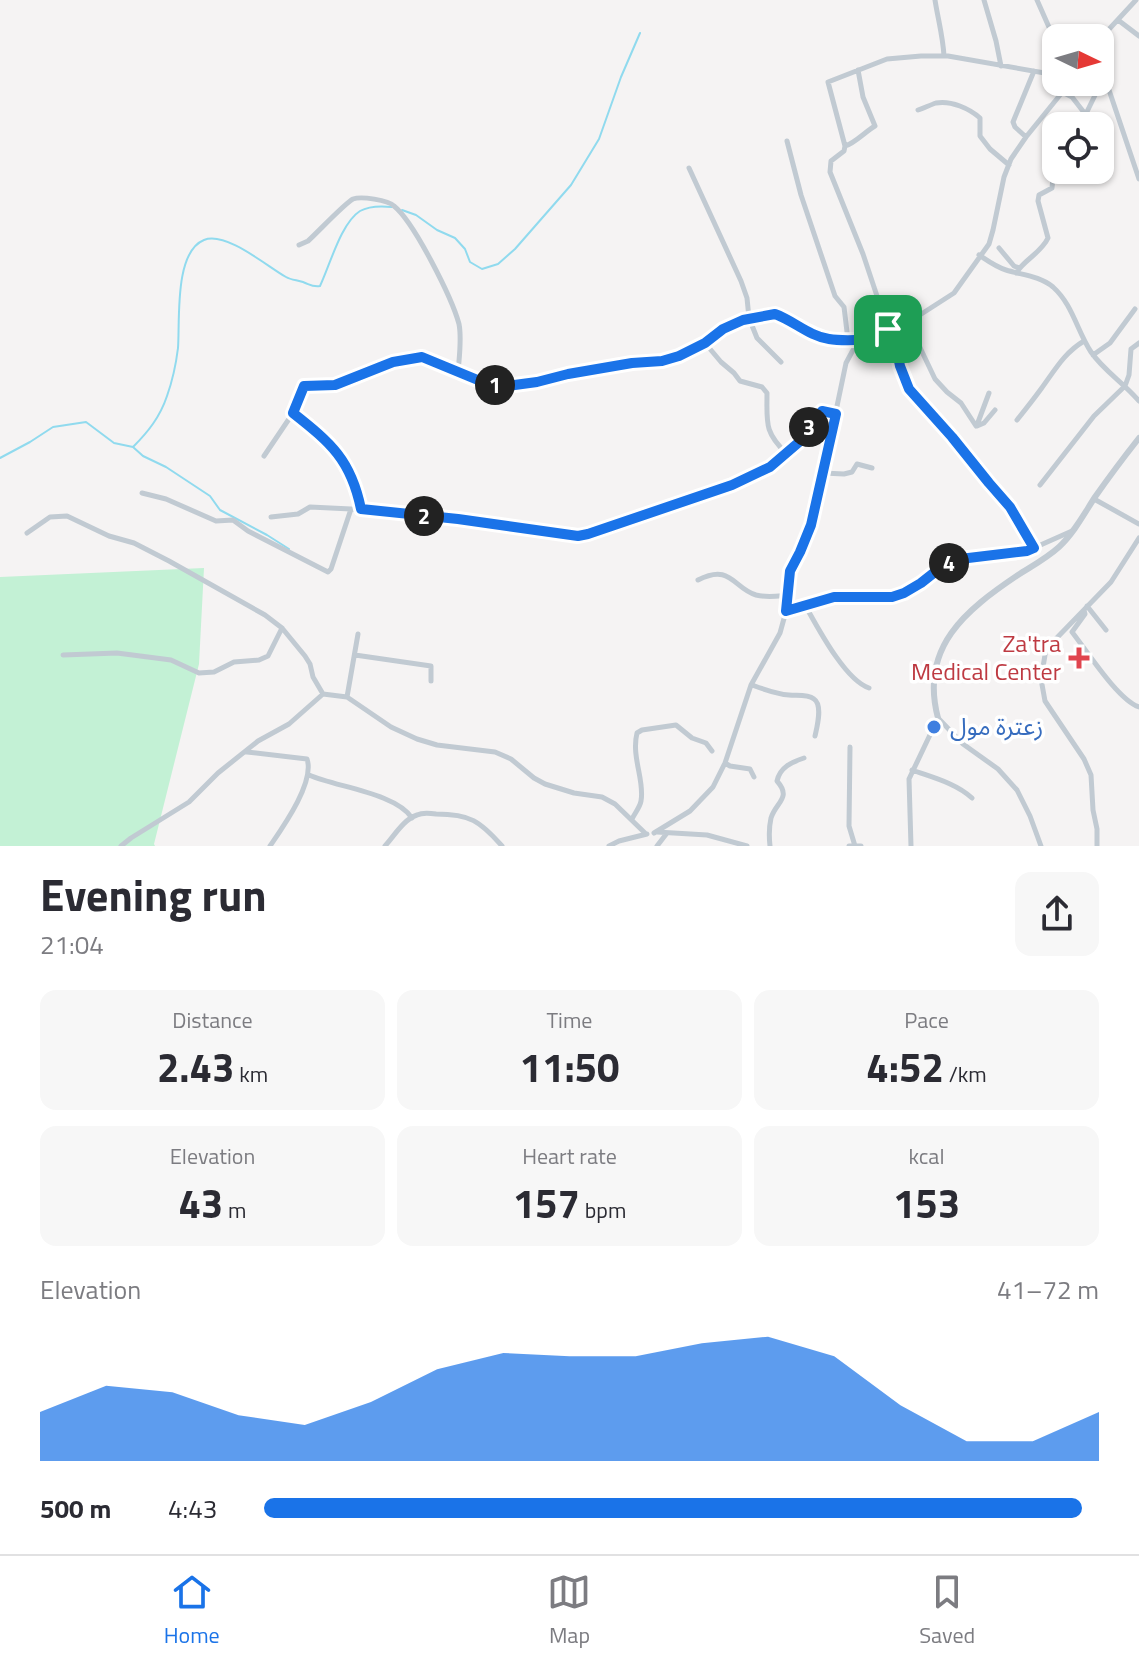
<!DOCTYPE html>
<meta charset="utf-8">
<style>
body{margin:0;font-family:"Titillium Web","Noto Sans Arabic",sans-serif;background:#f7f7f7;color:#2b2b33;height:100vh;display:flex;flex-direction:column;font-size:30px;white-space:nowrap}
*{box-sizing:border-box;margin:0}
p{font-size:26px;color:#7c7c81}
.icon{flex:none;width:44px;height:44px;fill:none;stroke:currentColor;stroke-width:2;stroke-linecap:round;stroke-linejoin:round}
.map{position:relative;height:846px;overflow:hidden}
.drawer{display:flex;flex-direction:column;background:#fff;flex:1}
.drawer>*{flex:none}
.needle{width:52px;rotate:95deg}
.fabs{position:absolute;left:1042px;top:24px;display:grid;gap:16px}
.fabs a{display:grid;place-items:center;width:72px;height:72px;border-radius:16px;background:#fff;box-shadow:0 2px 6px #0004;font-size:40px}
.pin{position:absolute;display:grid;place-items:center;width:68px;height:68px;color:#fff;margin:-34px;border-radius:16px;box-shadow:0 4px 12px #0006}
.km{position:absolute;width:40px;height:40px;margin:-20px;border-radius:50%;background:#222;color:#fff;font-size:22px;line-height:40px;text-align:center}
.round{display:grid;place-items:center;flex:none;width:84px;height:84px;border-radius:16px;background:#f7f7f7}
.headline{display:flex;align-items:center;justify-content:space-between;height:136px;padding:0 40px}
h1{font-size:44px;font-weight:700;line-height:60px}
.stats{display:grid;grid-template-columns:repeat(3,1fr);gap:12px;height:136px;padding:8px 40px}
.stats div{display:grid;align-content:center;border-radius:16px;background:#f7f7f7;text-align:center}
.stats b{font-size:40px;font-weight:700}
.stats small{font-size:22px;font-weight:400}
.stats p{font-size:22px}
.chart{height:224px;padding:16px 40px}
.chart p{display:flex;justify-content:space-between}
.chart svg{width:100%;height:144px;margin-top:8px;fill:#1a73e8;opacity:.7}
ul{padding:0 40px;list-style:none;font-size:26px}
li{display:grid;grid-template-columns:128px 96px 1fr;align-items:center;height:60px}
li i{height:20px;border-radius:10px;background:#1a73e8}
.menu{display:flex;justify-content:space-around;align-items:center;height:112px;border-top:2px solid #e1e1e2;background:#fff;font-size:22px;color:#7c7c81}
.menu a{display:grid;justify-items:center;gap:4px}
.menu .selected{color:#1a73e8}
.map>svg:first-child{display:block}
.green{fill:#c3f1d5}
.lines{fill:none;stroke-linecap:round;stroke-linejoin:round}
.stream{stroke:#90daee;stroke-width:2}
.minor{stroke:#c1cad2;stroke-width:5}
.tertiary{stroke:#c1cad2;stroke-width:6}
.route-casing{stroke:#fff;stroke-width:16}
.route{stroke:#1a73e8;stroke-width:10}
.health-dot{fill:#e0444e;stroke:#fff;stroke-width:3}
.shop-dot{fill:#3f7fe0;stroke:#fff;stroke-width:3}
.labels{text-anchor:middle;stroke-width:7;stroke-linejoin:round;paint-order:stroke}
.health-label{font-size:24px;fill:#be3a42;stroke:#fff;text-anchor:end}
.shop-label{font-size:24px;fill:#366cbe;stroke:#fff;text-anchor:start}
</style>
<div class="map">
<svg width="1139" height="846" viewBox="0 0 1139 846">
<rect width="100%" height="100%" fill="#f5f3f3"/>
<path class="green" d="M204 568 199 664 154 844 155 846H0V577Z"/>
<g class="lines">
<path class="stream" d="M402 210 416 215 437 230 455 238 465 249 470 262 482 269 498 264 515 249 571 185 599 139 621 77 640 33
M133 447 143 456 166 467 210 496 220 510 267 535 289 549
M0 458 30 442 53 427 86 422 114 443 133 447C148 432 160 417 167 396 172 382 176 364 178 348 180 321 174 252 204 240 226 231 268 267 286 277 291 280 297 280 303 282 311 285 312 287 320 286 330 265 341 223 360 211 369 206 383 206 392 207"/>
<path class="minor" d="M935 0C938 19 943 37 944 56
M984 0 996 41 1001 66
M1037 0 1056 43
M1118 20 1139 36
M1100 39 1136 0
M1062 92 1072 97 1086 115
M918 110C924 108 930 105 936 103 951 100 970 109 980 118V136L990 149 1009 165
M1080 126 1101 83 1104 82 1109 90 1139 179
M1026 137 1015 127 1013 122 1034 71
M787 141 801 195 835 296 844 307 848 340
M845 146C854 144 866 131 875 126L863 97 858 70
M689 168 741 281 747 298 749 318 757 338 781 362
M299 245 308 241C316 234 345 203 353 199 361 196 388 200 394 206 414 222 452 298 459 324 462 339 459 358 458 373
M999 248 1014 266 1019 268
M979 255C988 261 996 267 1006 270 1022 275 1040 276 1053 287 1073 305 1077 331 1091 352 1104 371 1124 383 1139 401
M1016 273C1025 259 1041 253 1048 238L1038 201 1039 195 1052 188 1056 147
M912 320 915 337 935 379 947 392 961 403 976 426
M892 327 900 366 909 389 952 437 989 483 1010 507 1034 547
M888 329 863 254 830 172 831 161 844 151 845 146 828 82 887 59 921 56H948L1056 75
M705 343 721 362 734 373 740 381 762 387 767 393C767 423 764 432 787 454
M1093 355 1110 343 1135 309
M293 413C332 444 349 459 361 509
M1017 420C1025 410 1033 400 1041 389 1055 370 1064 353 1084 341
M977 425 989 393
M977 426 984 423 995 410
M264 456 293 413 304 386 335 385 393 362 422 357 485 383 507 386 537 382 568 374 632 363 662 361 679 356 705 343 723 329 743 320 775 314 814 334 830 339 862 340
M823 473 844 474 852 472 857 464 872 468
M1040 485 1094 416 1125 386 1129 375 1131 349 1139 343
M142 493 166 499 216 521 233 520 248 531 328 572 331 569 351 509 458 519 567 536 588 534 732 485 770 467 798 443 822 411 836 414
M1094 499 1139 524
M271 517 298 514 310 507 351 509
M27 533 50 517 67 516 109 536 134 543 169 561 265 615 282 628 305 656 310 664 313 677 323 694 347 697 391 727 417 739 437 745 495 752 511 759 534 778 545 784 574 793 602 797 615 804 646 834
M698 580C731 563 733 588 756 595 768 598 777 596 789 595
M805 605C818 628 845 680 869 688
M1087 606 1106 630
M1084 610 1085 614 1072 632C1087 651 1118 700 1139 707
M786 611 834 597H892L904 593 921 583 940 568 960 559 1027 551 1072 531
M63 655 117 653 171 660 199 673 214 672 234 662 259 660 268 656 282 628
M355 655 431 666V681
M752 685C763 689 776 694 789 695 796 696 807 694 814 699 823 705 817 727 815 736
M347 697 358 634
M850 747 849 826 855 846
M247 752 307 759C315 782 283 827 270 846
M725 763 730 766 750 769 754 777
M912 770C931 777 956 783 972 798
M309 775C336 787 396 793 412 818
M632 819C635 813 640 807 641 801 645 781 631 757 637 733L642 730 676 725 692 738 706 743 712 751
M657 832 707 835 747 846
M654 833 690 811 713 787 725 763 751 685 780 633 788 604 790 571 800 552 811 525 818 497 846 363 853 350 868 337 912 320 954 293 989 244 993 230 1004 177 1011 159 1026 137 1060 95 1067 82
M121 846 131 838 189 802 218 773 258 741 289 724 323 694
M385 846C394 836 404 819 417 815 423 812 430 813 436 814 470 814 480 821 502 846
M609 846 619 841 647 834
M657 846 667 833
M770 846C769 837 769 827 771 818 776 802 792 798 777 781 780 767 792 762 804 758
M849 846H861
M911 846 909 779 938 718 963 744 998 769 1017 790 1030 816 1041 846
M1097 846V829L1093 810 1091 775 1084 759 1045 701 1041 679 1046 649 1111 582 1139 538"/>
<path class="tertiary" d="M938 718C919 647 966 610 1018 575 1032 566 1047 558 1059 547 1074 533 1084 514 1095 497 1109 477 1124 457 1139 438"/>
</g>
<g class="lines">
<g class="route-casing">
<path id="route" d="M775 314C794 321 809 336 829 339 840 341 852 340 863 340L868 337 892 327 900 366 909 389 952 437 989 483 1010 507 1034 548 1027 551 960 559 940 568 921 583 904 593 892 597H834L786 611 790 571 800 552 811 525 836 414 822 411 798 443 770 467 732 485 588 534 578 536 458 519 361 509C351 460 331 443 293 413L304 386 335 385 393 362 422 357 485 383 507 386 537 382 568 374 632 363 662 361 679 356 705 343 723 329 743 320Z"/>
</g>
<use href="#route" class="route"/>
</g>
<path class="health-dot" d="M1075 646h8v8h8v8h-8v8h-8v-8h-8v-8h8z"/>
<circle class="shop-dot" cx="934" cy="727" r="8"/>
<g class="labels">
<g class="health-label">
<text x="1061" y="652">Za'tra<tspan x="1061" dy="28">Medical Center</tspan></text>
</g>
<g class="shop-label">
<text x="950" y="735">زعترة مول</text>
</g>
</g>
</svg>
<div class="fabs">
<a><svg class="needle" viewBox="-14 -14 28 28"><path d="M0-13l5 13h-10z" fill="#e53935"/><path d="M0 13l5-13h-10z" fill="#7c7c81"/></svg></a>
<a><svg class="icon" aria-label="locate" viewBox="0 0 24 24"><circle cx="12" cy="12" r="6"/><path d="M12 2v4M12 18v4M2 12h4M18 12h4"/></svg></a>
</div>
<div class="pin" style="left:888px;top:329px;background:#1e9e55"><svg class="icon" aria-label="arrive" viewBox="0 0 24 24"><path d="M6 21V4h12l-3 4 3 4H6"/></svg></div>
<b class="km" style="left:495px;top:385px">1</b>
<b class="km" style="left:424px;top:516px">2</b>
<b class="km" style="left:809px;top:427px">3</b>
<b class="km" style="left:949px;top:563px">4</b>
</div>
<section class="drawer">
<div class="headline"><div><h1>Evening run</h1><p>21:04</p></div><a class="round"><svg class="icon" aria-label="share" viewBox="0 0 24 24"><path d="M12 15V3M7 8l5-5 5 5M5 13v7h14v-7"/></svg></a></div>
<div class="stats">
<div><p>Distance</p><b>2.43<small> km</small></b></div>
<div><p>Time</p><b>11:50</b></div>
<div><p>Pace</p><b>4:52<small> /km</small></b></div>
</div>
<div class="stats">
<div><p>Elevation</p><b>43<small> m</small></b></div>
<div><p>Heart rate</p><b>157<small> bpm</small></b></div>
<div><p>kcal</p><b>153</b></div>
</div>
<div class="chart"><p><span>Elevation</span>41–72 m</p>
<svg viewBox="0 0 160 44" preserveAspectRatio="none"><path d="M0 44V29L10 21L20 23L30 30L40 33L50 26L60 16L70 11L80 12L90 12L100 8L110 6L120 12L130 27L140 38L150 38L160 29V44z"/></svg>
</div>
<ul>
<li><b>500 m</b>4:43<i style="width:98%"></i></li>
</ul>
</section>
<nav class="menu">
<a class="selected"><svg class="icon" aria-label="home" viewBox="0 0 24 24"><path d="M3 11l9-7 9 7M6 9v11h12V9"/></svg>Home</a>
<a><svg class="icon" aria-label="map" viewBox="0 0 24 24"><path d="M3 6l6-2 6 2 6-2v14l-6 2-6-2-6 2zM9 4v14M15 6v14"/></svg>Map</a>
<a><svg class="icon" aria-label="saved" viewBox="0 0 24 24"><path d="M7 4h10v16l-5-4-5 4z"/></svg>Saved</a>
</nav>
